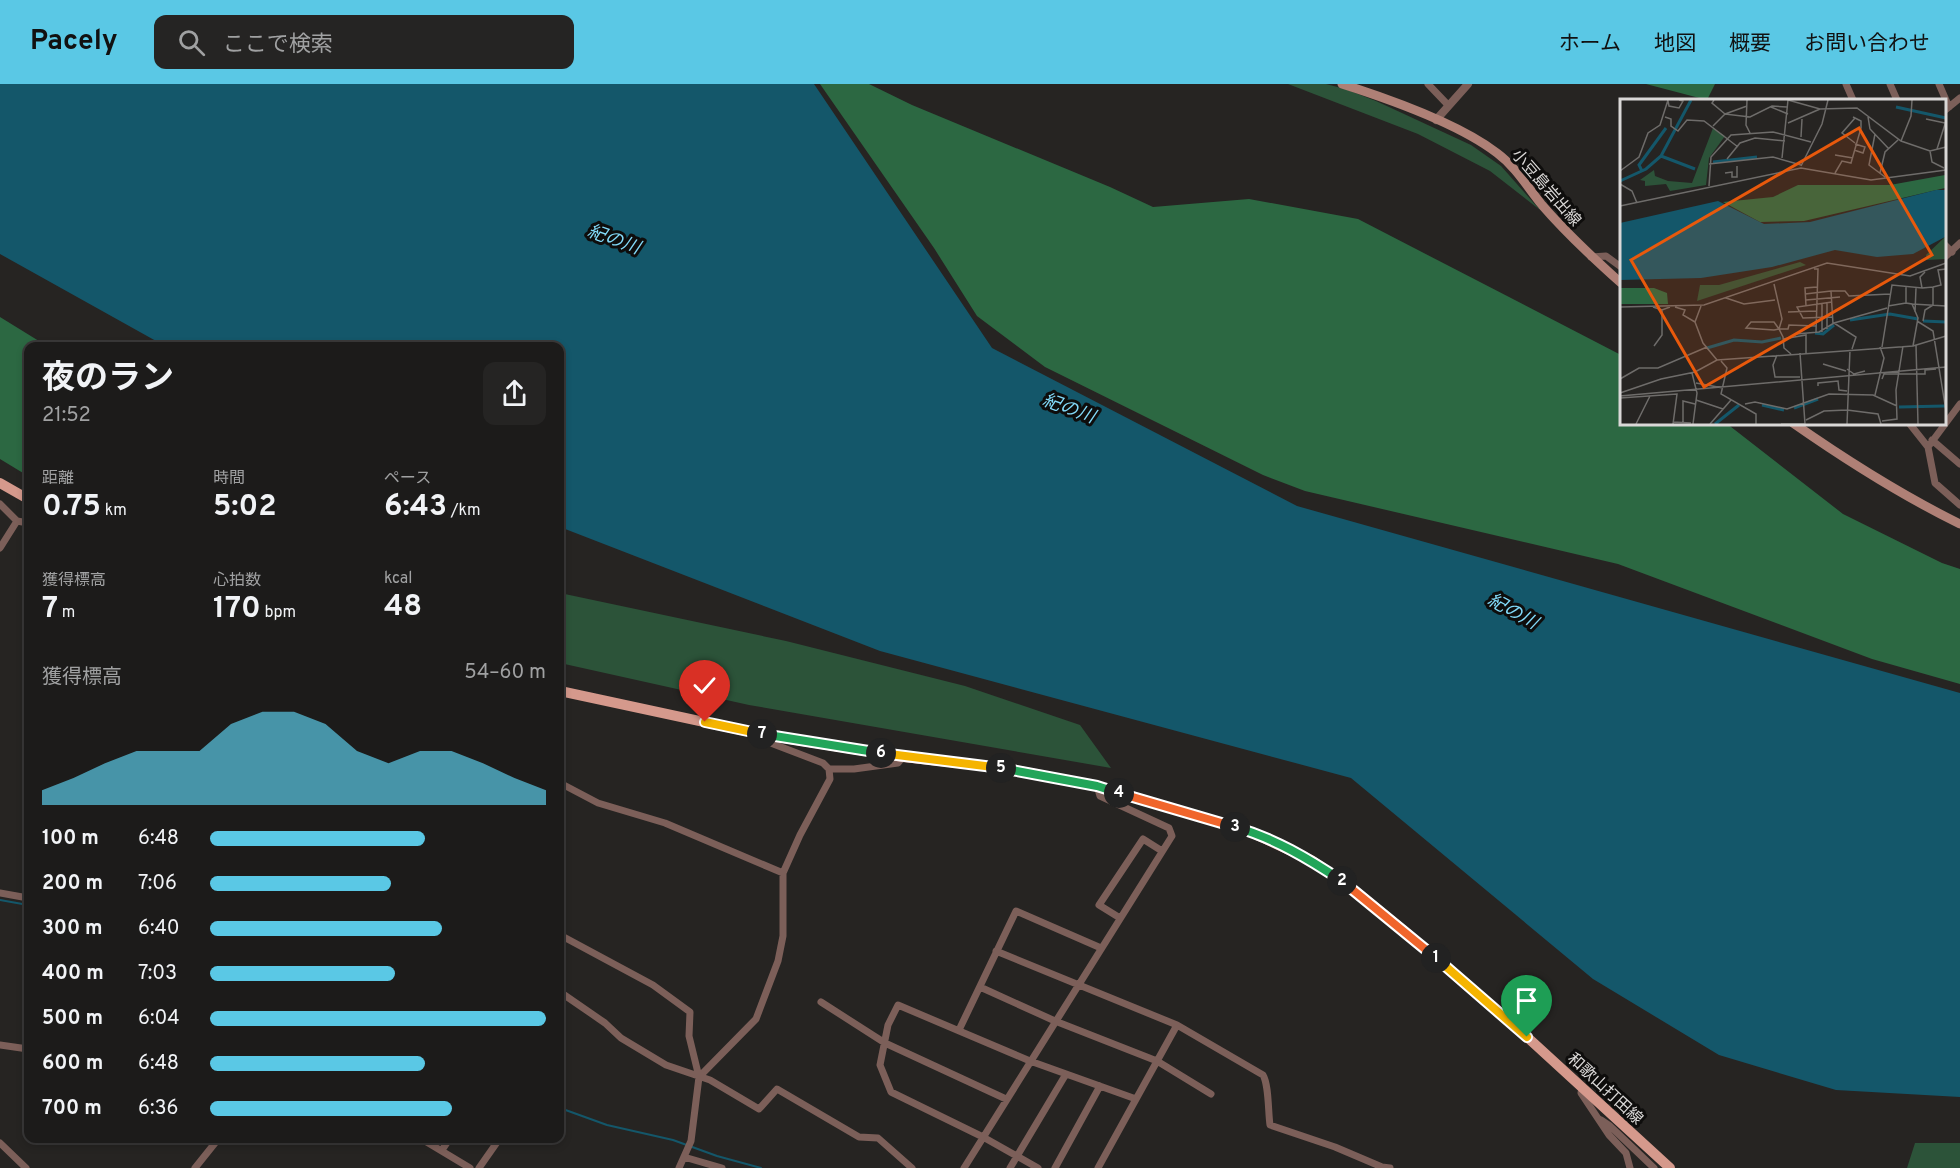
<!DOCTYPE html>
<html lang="ja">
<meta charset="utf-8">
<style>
body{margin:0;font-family:Overpass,"Noto Sans JP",sans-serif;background:#252423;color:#f1f3f6;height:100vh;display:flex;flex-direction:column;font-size:22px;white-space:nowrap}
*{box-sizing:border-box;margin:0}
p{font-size:20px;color:#a0a1a2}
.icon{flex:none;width:33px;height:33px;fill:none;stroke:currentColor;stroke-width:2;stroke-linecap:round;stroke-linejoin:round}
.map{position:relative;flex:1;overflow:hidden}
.sheet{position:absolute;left:24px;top:258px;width:540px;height:801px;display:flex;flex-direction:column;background:#1c1b1a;border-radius:12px;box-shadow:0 3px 9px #0003,0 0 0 2px #3a3939}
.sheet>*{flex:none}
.pin{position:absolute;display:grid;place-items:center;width:51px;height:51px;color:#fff;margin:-62px -26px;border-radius:50% 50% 50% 0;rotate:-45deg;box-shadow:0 0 6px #0007}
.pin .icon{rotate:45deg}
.km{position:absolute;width:30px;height:30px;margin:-15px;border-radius:50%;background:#222;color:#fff;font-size:16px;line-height:30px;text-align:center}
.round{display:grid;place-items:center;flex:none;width:63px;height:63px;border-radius:12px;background:#252423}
.head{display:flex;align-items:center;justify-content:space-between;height:102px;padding:0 18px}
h1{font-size:33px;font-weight:700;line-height:45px}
.stats{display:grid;grid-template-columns:repeat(3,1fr);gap:9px;height:102px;padding:6px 18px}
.stats div{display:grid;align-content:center}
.stats b{font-size:30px;font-weight:700}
.stats small{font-size:16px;font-weight:400}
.stats p{font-size:16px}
.chart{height:168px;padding:12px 18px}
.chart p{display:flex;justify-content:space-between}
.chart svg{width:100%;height:108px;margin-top:6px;fill:#5ac8e5;opacity:.7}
ul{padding:0 18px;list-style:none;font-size:20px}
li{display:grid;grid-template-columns:96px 72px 1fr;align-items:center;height:45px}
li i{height:15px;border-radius:8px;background:#5ac8e5}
header{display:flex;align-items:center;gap:36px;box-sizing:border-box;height:84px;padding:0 30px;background:#5ac8e5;color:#111}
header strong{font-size:28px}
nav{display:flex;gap:33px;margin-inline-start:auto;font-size:21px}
.search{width:420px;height:54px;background:#252423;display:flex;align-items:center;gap:15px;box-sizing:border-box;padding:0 21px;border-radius:12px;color:#a0a1a2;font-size:22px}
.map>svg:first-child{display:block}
.green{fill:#2c5339}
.forest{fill:#2c6842}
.water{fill:#14576a}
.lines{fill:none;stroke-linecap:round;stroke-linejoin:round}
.stream{stroke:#14576a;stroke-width:2}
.minor{stroke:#7c5f59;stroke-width:7}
.tertiary{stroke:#7c5f59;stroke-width:8}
.secondary{stroke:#af8076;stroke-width:9}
.primary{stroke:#d5998c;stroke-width:10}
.split-1-casing{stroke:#fff;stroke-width:12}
.split-2-casing{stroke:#fff;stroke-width:12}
.split-3-casing{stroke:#fff;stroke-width:12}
.split-4-casing{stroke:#fff;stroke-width:12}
.split-5-casing{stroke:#fff;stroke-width:12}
.split-6-casing{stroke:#fff;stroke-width:12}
.split-7-casing{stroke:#fff;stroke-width:12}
.split-8-casing{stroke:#fff;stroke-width:12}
.split-1{stroke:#f5b400;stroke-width:8}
.split-2{stroke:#f0652b;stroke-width:8}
.split-3{stroke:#22a559;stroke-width:8}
.split-4{stroke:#f0652b;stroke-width:8}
.split-5{stroke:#22a559;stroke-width:8}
.split-6{stroke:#f5b400;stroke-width:8}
.split-7{stroke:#22a559;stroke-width:8}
.split-8{stroke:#f5b400;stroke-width:8}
.labels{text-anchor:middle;stroke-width:6;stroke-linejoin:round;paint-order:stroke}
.street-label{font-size:16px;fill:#dad8d7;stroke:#0e0d0c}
.water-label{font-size:18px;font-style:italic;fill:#82daf9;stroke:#0e0d0c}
.inset-river{fill:none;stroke:#14576a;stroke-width:3}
.inset-road{fill:none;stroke:#6e6c6a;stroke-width:1.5}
.view{fill:#e8590c;fill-opacity:0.15;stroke:#e8590c;stroke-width:3}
.inset-edge{fill:none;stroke:#dad8d7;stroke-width:3}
</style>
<header>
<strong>Pacely</strong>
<div class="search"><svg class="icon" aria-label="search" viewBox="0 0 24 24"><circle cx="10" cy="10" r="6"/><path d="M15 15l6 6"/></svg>ここで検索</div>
<nav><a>ホーム</a><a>地図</a><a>概要</a><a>お問い合わせ</a></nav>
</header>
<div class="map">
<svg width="1960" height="1084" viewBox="0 0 1960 1084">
<rect width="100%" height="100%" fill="#262422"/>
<path class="green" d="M1288 0H1326L1345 5 1376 17 1471 61 1501 82 1540 126 1490 87 1418 50Z
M560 509 786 557 965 602 1080 641 1111 684 749 621 560 579Z
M1915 1059H1960V1084H1907Z"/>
<path class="forest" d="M820 0H869L912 21 1110 103 1153 123 1249 115 1358 135 1621 271V339H1726L1843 430 1942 479 1960 485V600L1872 575 1618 480 1305 407 1263 391 1045 283 977 232 934 164Z
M1646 0H1715L1707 16Z
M0 233 47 262H28V392L0 375Z"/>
<path class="water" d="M0 0H814L992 264 1297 422 1960 609V1013L1836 1006 1719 971 1593 895 1351 694 880 567 560 443V262H165L0 170Z"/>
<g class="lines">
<path class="stream" d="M0 816 28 821
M560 1024 607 1041 673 1056 717 1072 761 1084"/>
<path class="minor" d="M1428 0 1448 21
M1846 0 1853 16
M1890 0 1897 16
M1939 0 1949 23
M1944 27 1960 14
M1944 160 1952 168
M1591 173 1606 172 1621 183
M1944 174 1960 159
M1909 339 1928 363 1935 399 1960 421
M1932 356 1960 380
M1928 363 1960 320
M0 420 17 437 28 439
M0 464 17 437
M765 651 768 658 823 679 829 685H854L898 679 903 673
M560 699 598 719 665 739 783 789
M0 809 28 814
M1120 834 1099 821 1143 755 1162 767
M560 851 653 901 690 928 689 952 699 993 691 1057 679 1084
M996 867 1177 941 1263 991C1269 1001 1268 1028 1270 1041L1335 1063 1382 1083 1390 1084
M980 903 1055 937 1157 977 1211 1010
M560 908 605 939 621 954 666 981 710 996 759 1025 777 1005 859 1053 878 1054 912 1084
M821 918 885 959 1006 1015
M959 946 1016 827 1101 864
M0 961 28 965
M699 993 756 935 778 877 783 852V789L800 751 830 695 829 685
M1582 1004 1581 1009 1609 1051 1626 1069 1630 1084
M1601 1036 1610 1042 1654 1084
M420 1054 470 1084
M0 1059 26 1084
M442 1066 450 1054
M684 1073 722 1084
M195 1084 219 1054
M479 1084 500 1054
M964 1084 1172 752 1169 744 1100 712 1097 702
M1010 1084 1066 990
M1038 1084 983 1053 891 1008 880 981 888 941 898 921 1030 977 1136 1015
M1055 1084 1100 1002
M1098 1084 1177 941"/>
<path class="tertiary" d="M1436 36 1468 0"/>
<path class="secondary" d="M1342 0C1389 15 1458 39 1497 69 1516 83 1528 104 1542 121 1567 150 1593 174 1621 199
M1793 339C1846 376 1901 411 1960 440"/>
<path class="primary" d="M0 399 28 415
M560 607 765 651 903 673 1004 684 1097 702 1248 747 1311 776 1348 801 1403 846 1527 953 1670 1084"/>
</g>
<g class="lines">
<g class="split-1-casing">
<path id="split-1" d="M1436 874 1527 953"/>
</g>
<g class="split-2-casing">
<path id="split-2" d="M1342 797 1436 874"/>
</g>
<g class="split-3-casing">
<path id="split-3" d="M1235 743C1274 754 1309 775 1342 797"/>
</g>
<g class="split-4-casing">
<path id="split-4" d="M1119 709 1235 743"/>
</g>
<g class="split-5-casing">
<path id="split-5" d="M1001 684 1097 702 1119 709"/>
</g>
<g class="split-6-casing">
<path id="split-6" d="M881 669 1001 684"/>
</g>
<g class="split-7-casing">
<path id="split-7" d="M762 650 881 669"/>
</g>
<g class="split-8-casing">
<path id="split-8" d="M705 638 762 650"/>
</g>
<use href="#split-1" class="split-1"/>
<use href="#split-2" class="split-2"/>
<use href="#split-3" class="split-3"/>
<use href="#split-4" class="split-4"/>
<use href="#split-5" class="split-5"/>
<use href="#split-6" class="split-6"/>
<use href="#split-7" class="split-7"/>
<use href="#split-8" class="split-8"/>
</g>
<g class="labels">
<g class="street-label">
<text transform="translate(1547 103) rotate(49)" y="6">小豆島岩出線</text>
<text transform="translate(1606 1004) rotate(43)" y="6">和歌山打田線</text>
</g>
<g class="water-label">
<text transform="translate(614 155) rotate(20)" y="6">紀の川</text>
<text transform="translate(1069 324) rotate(20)" y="6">紀の川</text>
<text transform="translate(1513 527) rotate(29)" y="6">紀の川</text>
</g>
</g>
<g transform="translate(1620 15)">
<rect width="326" height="326" fill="#262422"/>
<path d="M93 29 105 37 89 59 86 86 50 92 46 85 25 87V82L20 81 34 71 35 77 48 82 72 84ZM325 138V160L307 161 306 156ZM180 163 186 166 77 202 80 186H99Z" fill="#2c5339"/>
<path d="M325 76V89L184 122 140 123 103 103 153 98 178 86H270ZM0 189H34L47 194 48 205H0Z" fill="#2c6842"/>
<path d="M316 91H325V138L293 155 257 158 215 151 152 168 81 179 0 181V124L98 102 144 125 190 123Z" fill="#14576a"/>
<path class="inset-river" d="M276 8 326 19M41 57 75 70M93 63 137 58M22 72 19 66 46 29M0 82 26 70 41 57 71 1M230 221 270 215 298 220M303 222 326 223M195 234 203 235 214 226M87 249 114 241 142 243 161 239M142 306 164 311M279 308 325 307M174 309 198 300M95 325 119 306"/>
<path class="inset-road" d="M94 1 92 4 105 15M127 1 126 26 130 34M168 1 200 10 237 9 281 42 310 52 326 48M48 2 49 7 59 9 63 2 59 1M151 8 168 15M105 15 127 7M45 18 51 20V27L58 32 67 21 84 22 118 48M248 18 250 30 269 50M235 19 222 34 235 44M306 20 325 24M168 24 200 10M93 27 105 15 130 18 152 7 167 8M255 35 249 66 265 78M181 38 182 20M281 42 291 17 292 1M317 50 326 22M234 51 243 54 245 48 235 45M310 52 312 63 324 69M215 56 233 59M162 59 168 1M107 60 120 44 135 39 165 42M89 65 153 58 181 66M181 67 202 25 208 1M0 72 19 58 28 34 40 26 48 1M105 74 112 73V78H117V67M215 74 222 62 231 64 241 29V22L233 18M260 74 265 53 278 41M0 85 12 92 17 104M89 87 91 58 111 36 153 33 191 43M0 107 181 69 251 81 326 71M194 170H198L196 233M154 185 162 220 159 230M286 188V204L292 205 298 219 293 247M313 188 321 186 318 171 326 170M302 189 313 188V206M211 192 213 225M185 195 211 192H225L229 197 270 195M106 199 124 205 155 201M186 201 220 198M212 203 177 208 183 219 212 218M207 204V230M292 205 326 207M81 207 75 223 83 244 97 261M186 207 185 189 197 188M268 207 286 204M0 208 84 206 207 164 290 177 326 164M33 208 42 211 50 208M55 208 65 211 63 216 75 223M0 211V239M168 213 196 212M295 213 296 189M297 222 313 232 326 312M303 222 305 211 313 206M214 224 236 238 232 250M202 233V205M176 235 199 233 214 224 267 209M163 240 186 236V254M296 246 298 325M34 247 42 236V211M262 248 272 186 302 189 300 178 305 173M180 254 185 325M171 255 164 249 163 238 159 230 154 223H131L126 229 154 231 159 230H168L169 226 196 227M157 256 153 266 155 278H180M101 262 107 269 101 295 136 315V325M203 265 226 272M227 270 234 275 245 272M72 274 77 294 73 325M0 280 19 269H38L87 248M262 280 264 275H305V271L316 270M76 284 103 289M198 287V284L218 282 219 291 227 292M0 294 41 280 75 273 97 261 293 247 326 237M255 296 264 259 260 248M0 297 326 268M0 299 57 295 53 325M76 301 103 310M125 305 135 303 167 310 209 295 253 296 277 307M227 311 258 315 261 325M186 321 204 312 227 311M262 322 277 320 276 291 283 247M53 323 71 324M63 323V302L75 305M16 325 30 297M90 325 111 301M161 325H185M227 325 230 251"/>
<path class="view" d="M239 29 312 156 84 288 11 161Z"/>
<rect width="326" height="326" class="inset-edge"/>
</g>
</svg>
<div class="pin" style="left:1527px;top:953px;background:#1e9e55"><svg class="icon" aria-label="arrive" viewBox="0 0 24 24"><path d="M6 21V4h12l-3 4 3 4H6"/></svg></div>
<div class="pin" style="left:705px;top:638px;background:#d93025"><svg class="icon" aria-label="check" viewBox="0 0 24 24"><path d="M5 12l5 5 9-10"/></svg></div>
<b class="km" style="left:1436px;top:874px">1</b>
<b class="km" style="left:1342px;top:797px">2</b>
<b class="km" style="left:1235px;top:743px">3</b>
<b class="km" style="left:1119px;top:709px">4</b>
<b class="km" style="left:1001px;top:684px">5</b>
<b class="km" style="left:881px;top:669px">6</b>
<b class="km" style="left:762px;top:650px">7</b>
<section class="sheet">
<div class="head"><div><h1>夜のラン</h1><p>21:52</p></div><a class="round"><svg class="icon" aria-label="share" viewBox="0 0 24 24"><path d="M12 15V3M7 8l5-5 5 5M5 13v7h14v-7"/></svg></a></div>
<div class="stats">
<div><p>距離</p><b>0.75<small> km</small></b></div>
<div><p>時間</p><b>5:02</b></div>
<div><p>ペース</p><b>6:43<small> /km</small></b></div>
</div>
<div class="stats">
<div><p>獲得標高</p><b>7<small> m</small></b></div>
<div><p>心拍数</p><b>170<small> bpm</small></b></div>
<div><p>kcal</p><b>48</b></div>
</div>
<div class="chart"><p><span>獲得標高</span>54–60 m</p>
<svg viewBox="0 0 160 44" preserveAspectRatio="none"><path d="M0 44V38L10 33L20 27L30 22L40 22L50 22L60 11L70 6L80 6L90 11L100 22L110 27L120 22L130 22L140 27L150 33L160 38V44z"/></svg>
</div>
<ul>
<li><b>100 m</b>6:48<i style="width:64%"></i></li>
<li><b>200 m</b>7:06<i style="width:54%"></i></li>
<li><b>300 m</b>6:40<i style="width:69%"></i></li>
<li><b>400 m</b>7:03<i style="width:55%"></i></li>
<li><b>500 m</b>6:04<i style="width:100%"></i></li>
<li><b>600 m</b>6:48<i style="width:64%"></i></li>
<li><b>700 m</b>6:36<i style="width:72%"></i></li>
</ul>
</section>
</div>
